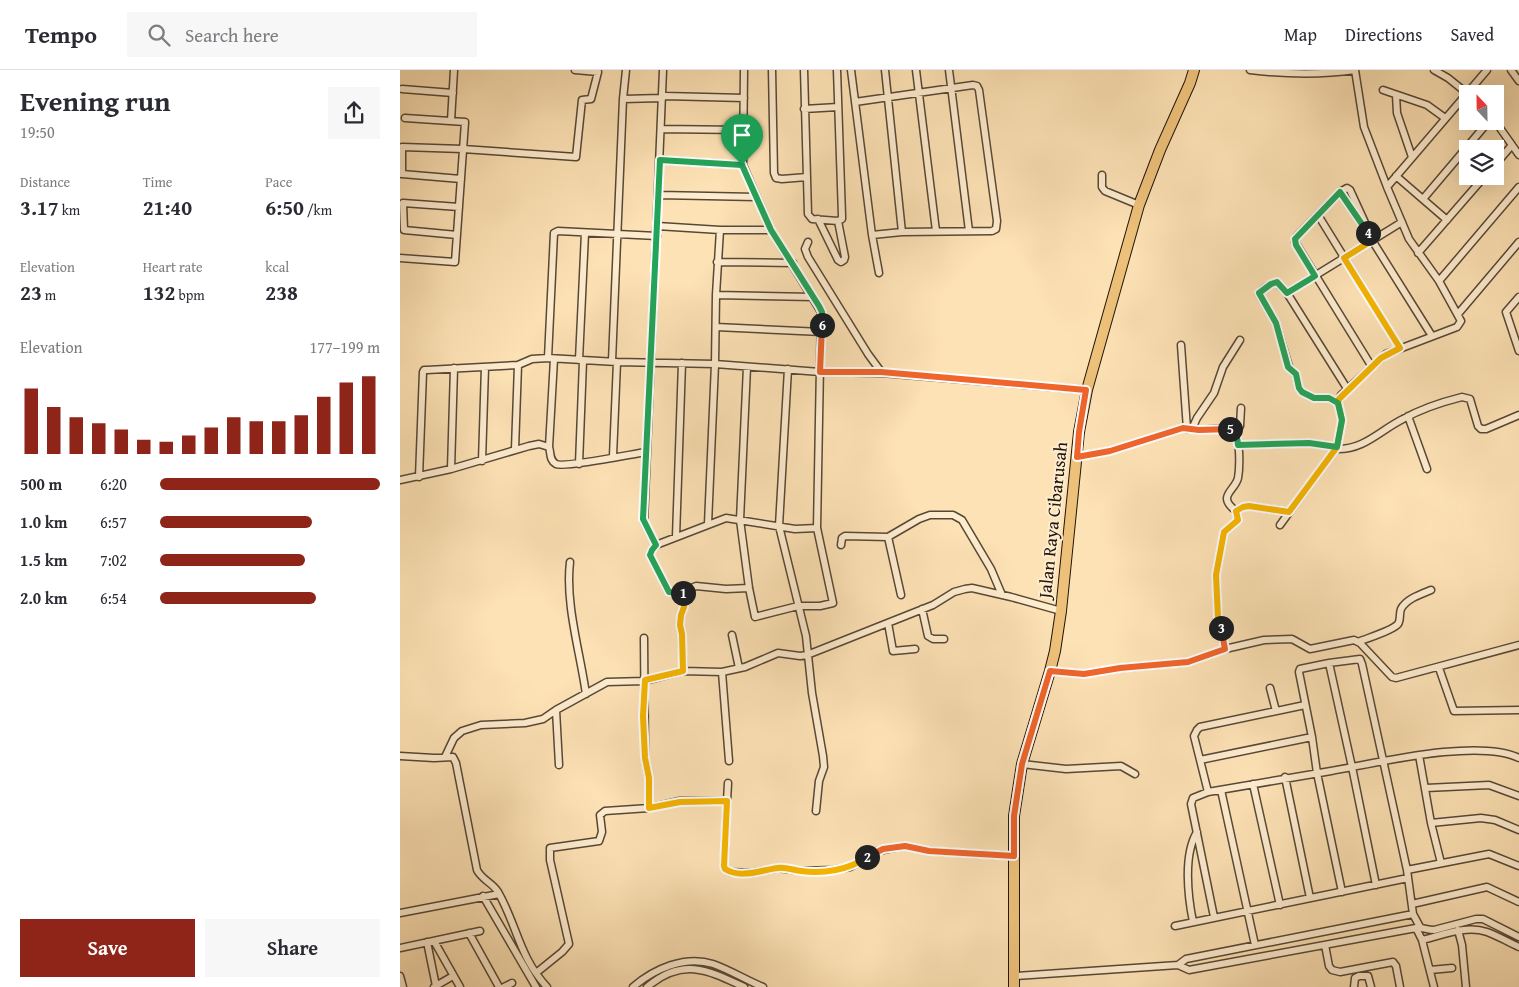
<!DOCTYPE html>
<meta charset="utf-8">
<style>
body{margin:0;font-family:"Gentium Book Plus",serif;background:#f7f7f7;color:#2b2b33;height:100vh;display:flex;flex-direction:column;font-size:19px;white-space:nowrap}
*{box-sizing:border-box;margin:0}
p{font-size:16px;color:#7c7c81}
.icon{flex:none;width:28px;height:28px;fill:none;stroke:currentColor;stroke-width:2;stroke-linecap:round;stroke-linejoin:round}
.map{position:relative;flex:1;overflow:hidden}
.drawer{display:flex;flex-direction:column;background:#fff;width:400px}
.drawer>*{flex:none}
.needle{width:32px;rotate:338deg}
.buttons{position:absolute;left:1059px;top:15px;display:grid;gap:10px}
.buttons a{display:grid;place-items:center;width:45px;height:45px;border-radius:0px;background:#fff;box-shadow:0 5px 20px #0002;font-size:25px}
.pin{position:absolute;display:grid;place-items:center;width:42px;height:42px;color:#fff;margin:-51px -21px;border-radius:50% 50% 50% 0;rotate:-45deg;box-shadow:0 0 5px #0007}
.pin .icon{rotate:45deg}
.km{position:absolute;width:25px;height:25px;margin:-12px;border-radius:50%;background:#222;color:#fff;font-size:14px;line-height:25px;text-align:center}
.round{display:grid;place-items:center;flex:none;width:52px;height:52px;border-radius:0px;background:#f7f7f7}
.headline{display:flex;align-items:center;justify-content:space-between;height:85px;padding:0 20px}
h1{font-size:28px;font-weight:800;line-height:38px}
.figures{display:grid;grid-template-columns:repeat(3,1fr);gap:8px;height:85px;padding:5px 20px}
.figures div{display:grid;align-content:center}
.figures b{font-size:21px;font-weight:800}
.figures small{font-size:14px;font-weight:400}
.figures p{font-size:14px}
.chart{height:140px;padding:10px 20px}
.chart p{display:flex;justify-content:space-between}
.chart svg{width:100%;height:90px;margin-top:5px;stroke:#8f2418;stroke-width:6}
.cta{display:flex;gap:10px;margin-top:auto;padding:10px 20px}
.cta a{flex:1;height:58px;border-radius:0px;background:#8f2418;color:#fff;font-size:20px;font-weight:800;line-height:58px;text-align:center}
.cta a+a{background:#f7f7f7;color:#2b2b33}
ul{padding:0 20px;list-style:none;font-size:16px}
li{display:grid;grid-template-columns:80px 60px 1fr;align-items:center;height:38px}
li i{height:12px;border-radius:6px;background:#8f2418}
header{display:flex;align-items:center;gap:30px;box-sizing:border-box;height:70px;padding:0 25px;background:#fff;border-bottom:1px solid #e1e1e2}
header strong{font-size:24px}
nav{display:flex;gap:28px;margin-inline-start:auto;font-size:18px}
.search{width:350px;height:45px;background:#f7f7f7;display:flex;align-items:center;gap:12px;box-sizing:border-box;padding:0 18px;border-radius:0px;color:#7c7c81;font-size:19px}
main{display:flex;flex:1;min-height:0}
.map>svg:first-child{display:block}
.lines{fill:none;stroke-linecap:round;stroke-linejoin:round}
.street-casing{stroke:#574836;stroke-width:9}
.primary-casing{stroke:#20140b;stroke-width:12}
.street{stroke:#feeccf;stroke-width:6}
.primary{stroke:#eec17a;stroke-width:10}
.split-1-casing{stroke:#fff;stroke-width:10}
.split-2-casing{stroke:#fff;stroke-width:10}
.split-3-casing{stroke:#fff;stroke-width:10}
.split-4-casing{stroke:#fff;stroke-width:10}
.split-5-casing{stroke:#fff;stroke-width:10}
.split-6-casing{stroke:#fff;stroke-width:10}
.split-7-casing{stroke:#fff;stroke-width:10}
.split-1{stroke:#22a559;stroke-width:6}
.split-2{stroke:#f5b400;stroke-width:6}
.split-3{stroke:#f0652b;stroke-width:6}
.split-4{stroke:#f5b400;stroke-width:6}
.split-5{stroke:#22a559;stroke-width:6}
.split-6{stroke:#f0652b;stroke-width:6}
.split-7{stroke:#22a559;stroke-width:6}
.labels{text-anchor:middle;stroke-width:4;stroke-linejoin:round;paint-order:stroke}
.street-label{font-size:18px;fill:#20140b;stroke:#feeccf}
</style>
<header>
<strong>Tempo</strong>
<div class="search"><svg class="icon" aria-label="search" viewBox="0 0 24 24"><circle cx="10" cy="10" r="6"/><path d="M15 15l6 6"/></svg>Search here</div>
<nav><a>Map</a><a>Directions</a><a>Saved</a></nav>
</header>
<main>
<section class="drawer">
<div class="headline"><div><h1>Evening run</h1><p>19:50</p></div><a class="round"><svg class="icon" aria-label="share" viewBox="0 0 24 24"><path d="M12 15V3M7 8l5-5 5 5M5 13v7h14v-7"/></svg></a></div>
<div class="figures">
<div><p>Distance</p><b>3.17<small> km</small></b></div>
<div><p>Time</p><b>21:40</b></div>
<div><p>Pace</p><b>6:50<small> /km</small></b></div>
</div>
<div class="figures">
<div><p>Elevation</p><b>23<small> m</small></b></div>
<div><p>Heart rate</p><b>132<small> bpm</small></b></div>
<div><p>kcal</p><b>238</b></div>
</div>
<div class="chart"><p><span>Elevation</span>177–199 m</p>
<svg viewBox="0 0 160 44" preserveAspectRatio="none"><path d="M5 44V12M15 44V21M25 44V26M35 44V29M45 44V32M55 44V37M65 44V38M75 44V35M85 44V31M95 44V26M105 44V28M115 44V28M125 44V25M135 44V16M145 44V9M155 44V6"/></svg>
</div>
<ul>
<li><b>500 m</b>6:20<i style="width:100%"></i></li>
<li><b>1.0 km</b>6:57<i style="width:69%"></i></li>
<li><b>1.5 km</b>7:02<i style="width:66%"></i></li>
<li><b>2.0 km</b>6:54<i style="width:71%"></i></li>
</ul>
<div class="cta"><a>Save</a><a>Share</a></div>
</section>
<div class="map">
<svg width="1119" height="917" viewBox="0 0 1119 917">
<rect width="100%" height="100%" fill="#fde2b5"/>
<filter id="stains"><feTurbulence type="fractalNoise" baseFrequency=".004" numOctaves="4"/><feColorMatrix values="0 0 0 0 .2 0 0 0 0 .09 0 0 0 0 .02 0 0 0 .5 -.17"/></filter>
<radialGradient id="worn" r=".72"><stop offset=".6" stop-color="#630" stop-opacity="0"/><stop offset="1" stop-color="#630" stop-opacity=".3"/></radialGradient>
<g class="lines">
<g class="street-casing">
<path id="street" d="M263 0 244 452 256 475 326 448 395 459 417 458
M344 0 343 95 371 160 421 242 417 458 433 533 420 536H398L355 547 349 518 340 450 347 297
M372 0 374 103 376 108 382 109 407 107
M404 0 408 144 412 149 438 151 442 149V146L437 0
M451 0 472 165 479 203
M485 0 502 162
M516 0 536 161
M549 0 569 161
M850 0C884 4 921 5 955 0
M1034 0 1048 8 1068 24
M1111 0 1119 11
M2 19 53 23
M983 20 1027 35 1045 48
M996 25 997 43 1012 87
M223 29 262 28 265 26 344 28
M455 32 573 15 577 16 579 20 597 151 596 159 592 161 502 162 472 165
M404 39 438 37
M51 51 54 0
M1095 51 1119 85
M261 59 343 60
M260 90 343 95
M1095 95 1112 75
M702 105V117L705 121 739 135
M996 106 1047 150
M61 109 2 104V77L63 79 176 87 182 30 191 29 198 2 175 0
M987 117 1087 0
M940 122 963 156
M259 125 356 127
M1023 129 1089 51
M918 145 1000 278
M418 149 438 190 441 192 444 190 445 187 438 151
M257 156 320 160H371
M57 165 4 160 3 133 59 137
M970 167 1032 266
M408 172 405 179 408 187 468 284 482 303
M1018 183 1085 106
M0 188 55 192 65 52 5 48
M317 192 393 193
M1039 211 1119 117
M887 223 1002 152
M316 225 413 227
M1119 227 1106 242 1119 281
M1058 244 1119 172
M316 257 422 262
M781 275 787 359
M148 288 154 163 158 161 257 166
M179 290 185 163
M212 291 223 29 226 0
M972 297 895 172 897 166 940 122 947 118 950 120 973 170
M388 299 379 456 406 566 412 623 423 686 424 697 419 711 416 741
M938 333 929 328H914L902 322 899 318 896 305 889 297 876 253 859 224C862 219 871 213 877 213L887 223 948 320
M1008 346 1027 399
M792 359 797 348 814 323 823 297 840 270
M836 362 840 356 841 338
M838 375 909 373 937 377
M149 377 154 289
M115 379 118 295
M936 379C964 380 979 361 1003 349 1021 339 1042 332 1062 327L1070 329 1078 356 1081 359H1086L1119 345
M213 386 217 292
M677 387 710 381 783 358 799 360 828 358 835 361C840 370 840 397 838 408 835 421 816 426 836 441L838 450 824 462 816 505 818 548 825 579
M82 391 85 297
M179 394 183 291
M51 399 54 298
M19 407 23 302 24 300H27L118 295 132 289 148 288 217 292 315 294 420 302 482 303 687 320
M0 410 51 399 129 376 139 374 149 377C151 383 149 390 156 394 164 398 232 384 246 382
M836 441 843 437 849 436 889 442
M308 454 315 294 316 225 320 160
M880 455 937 377 942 350 938 333 941 325 986 284 1057 257 1061 251 1039 211 1009 169 987 117 964 57 955 0
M276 467 282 293
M488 467 501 525
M256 475 252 480 250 485 269 522H283
M441 475 442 468 445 466 488 467 519 449 530 445H553L562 450 591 499 602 525
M170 492C165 533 180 582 186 624
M522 539 528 566 533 569H544
M488 553 493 581 515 579
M332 565 339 598
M244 568 245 688 249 709V738
M958 572C967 568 992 561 998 554 1001 550 999 544 1001 539 1006 529 1021 524 1031 520
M929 593 952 697 976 815
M1039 598 1054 641 1119 640
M283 601 282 564 280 555 281 545 284 537 283 522 296 516 326 519 349 518
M650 601 684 604 720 598 788 592 825 579 864 570 892 569 910 579 954 570 960 573 992 607 996 608 1119 575
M322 602 329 691
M870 618 876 641
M156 640 159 695
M1019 685 1031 753 1041 793
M0 686 34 688 53 687 56 693 77 800C82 810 93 813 98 822 117 855 119 887 147 917
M45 687 54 668 62 661 81 655 125 653 143 649 156 640 207 612 245 611 283 601 322 602 345 597 378 583 400 586 407 585 533 535 554 522 565 519 572 518 611 527 661 541
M800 690 912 667
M622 694 666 699 721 696 735 704
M885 707 910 828
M853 714 880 835
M1026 718 1089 715 1119 726
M821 720 855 875
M808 722 794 666 797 660 800 657 905 635
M327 731 328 713
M1031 753 1081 748 1095 750 1119 760
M1007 800 1089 784 1119 796
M942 822 917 703 912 667 899 602 900 599 929 593 960 589 962 594 1007 800 1013 844 1020 857
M83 826 136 917
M1012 834 1087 817 1119 832
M0 843 99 824
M814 847 791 734 793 728 808 722C849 715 890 708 931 701 977 693 1078 668 1119 688
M793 852C788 827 783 785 797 762
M775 856 1008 808
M1016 858 1022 870C1043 865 1066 855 1087 862 1098 866 1108 872 1119 877
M1058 860 1062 875 1066 917
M69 863 99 917
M1022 870 1034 917
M34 871 60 917
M27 872 36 916
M925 875 929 896 932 900 940 902 993 892 996 896 1000 917
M0 878 80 861
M778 895 786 889 1013 844
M1030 900 1052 898
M136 903 162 882 169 874 150 790V778L199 771 202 762 200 745 205 741 249 738 280 731H327L324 796 325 799 330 802 351 803 378 798 402 801 433 800 450 797 478 781 498 777 505 776 529 781 614 786
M0 906 3 917
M615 906 778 895 789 900 1016 858C1022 857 1027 860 1034 860L1076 849H1083L1119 867
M34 917 53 906
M104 917 112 913
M233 917C254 899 285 885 313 894 330 900 346 910 363 917
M247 917C283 887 308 900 344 917
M954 917 955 908 959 906H968L971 917"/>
</g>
<g class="primary-casing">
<path id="primary" d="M614 917V746L622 694 650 601 655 581 661 541 679 362 687 320 739 135 760 80 790 13 794 0"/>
</g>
<use href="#street" class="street"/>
<use href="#primary" class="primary"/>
</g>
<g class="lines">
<g class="split-1-casing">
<path id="split-1" d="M283 523 269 522 250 485 252 480 256 475 243 449 260 90 342 95"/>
</g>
<g class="split-2-casing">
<path id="split-2" d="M283 523 284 537 281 545 280 555 282 564 283 601 245 610 243 646 245 688 249 708V738L280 732 327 731 324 796 325 799C341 809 361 800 378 798 386 797 393 800 401 801 423 804 449 800 467 787"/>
</g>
<g class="split-3-casing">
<path id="split-3" d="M467 787 483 779 505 776 529 781 614 786V746L622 694 650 601 684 604 720 598 788 592 825 579 821 558"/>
</g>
<g class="split-4-casing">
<path id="split-4" d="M821 558 818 548 816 505 824 462 838 450 836 441 843 437 849 436 889 442 937 377 942 350 938 333 939 329 981 288 1000 278 944 188 973 170 968 163"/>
</g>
<g class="split-5-casing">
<path id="split-5" d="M830 359C838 361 837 368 838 375L909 373 937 377 942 350 938 333 929 328H914L902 322 899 318 896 304 888 297 876 253 859 223 871 214 877 212 887 223 915 206 896 175 895 169 940 122 968 163"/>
</g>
<g class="split-6-casing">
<path id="split-6" d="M422 255 420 302H481L686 320 679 362 677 387 710 381 783 358 799 360 830 359"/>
</g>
<g class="split-7-casing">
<path id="split-7" d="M342 95 371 160 419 236 422 242V255"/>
</g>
<use href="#split-1" class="split-1"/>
<use href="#split-2" class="split-2"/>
<use href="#split-3" class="split-3"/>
<use href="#split-4" class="split-4"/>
<use href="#split-5" class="split-5"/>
<use href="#split-6" class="split-6"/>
<use href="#split-7" class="split-7"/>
</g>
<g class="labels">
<g class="street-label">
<text transform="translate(653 450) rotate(-84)" y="6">Jalan Raya Cibarusah</text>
</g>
</g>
<rect width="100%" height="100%" filter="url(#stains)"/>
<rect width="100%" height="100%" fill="url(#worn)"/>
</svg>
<div class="buttons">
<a><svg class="needle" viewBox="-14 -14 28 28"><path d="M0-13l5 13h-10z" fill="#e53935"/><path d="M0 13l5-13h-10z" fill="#7c7c81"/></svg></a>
<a><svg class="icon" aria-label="layers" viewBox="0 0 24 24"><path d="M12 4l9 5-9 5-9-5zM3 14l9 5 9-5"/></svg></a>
</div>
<div class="pin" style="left:342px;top:95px;background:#1e9e55"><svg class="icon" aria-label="arrive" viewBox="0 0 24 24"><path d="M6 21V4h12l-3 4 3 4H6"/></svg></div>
<b class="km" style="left:283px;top:523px">1</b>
<b class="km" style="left:467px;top:787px">2</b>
<b class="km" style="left:821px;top:558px">3</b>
<b class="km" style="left:968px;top:163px">4</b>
<b class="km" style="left:830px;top:359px">5</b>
<b class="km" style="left:422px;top:255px">6</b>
</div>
</main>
